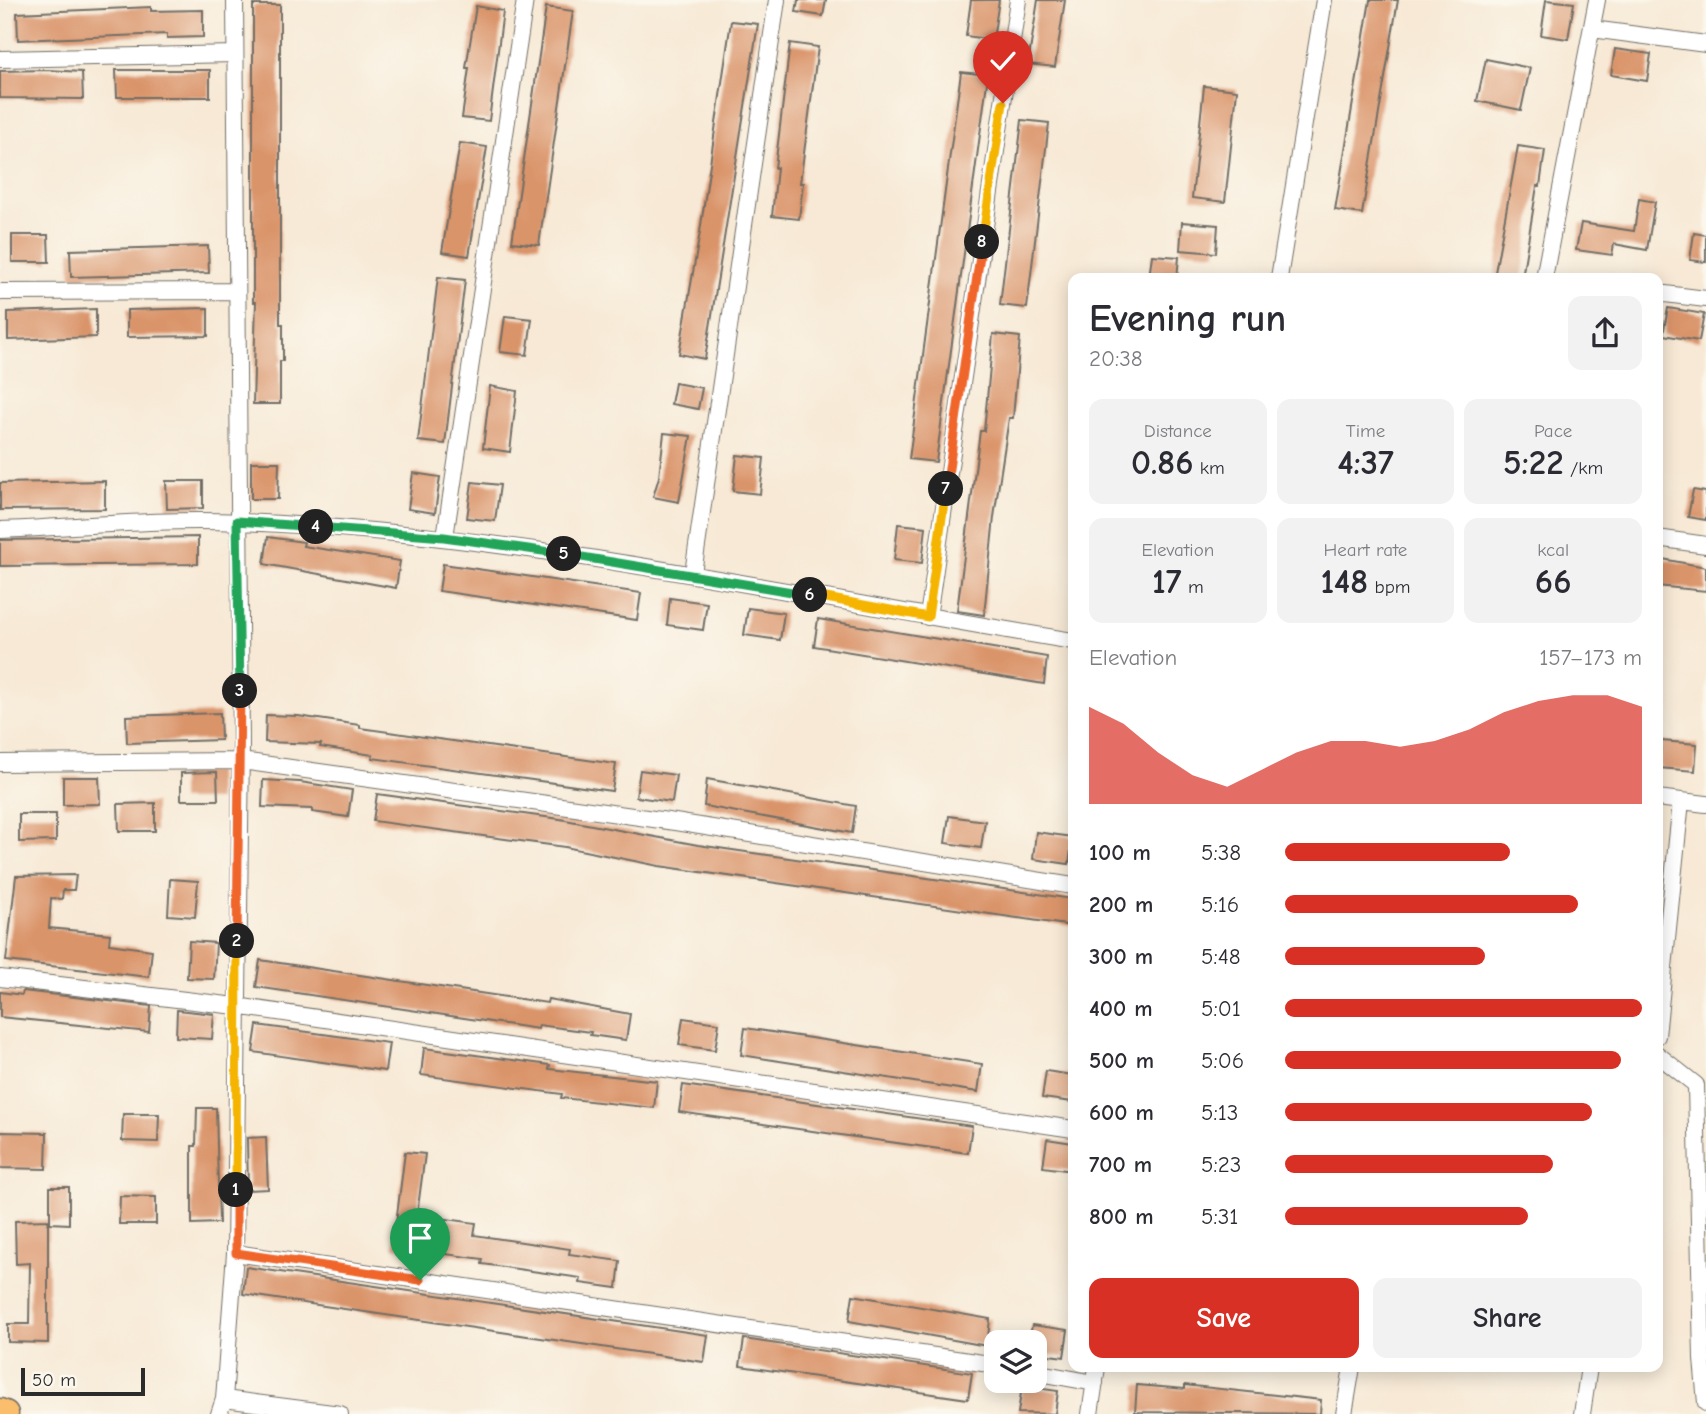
<!DOCTYPE html>
<meta charset="utf-8">
<style>
body{margin:0;font-family:"Comic Neue",sans-serif;background:#f2f2f3;color:#2b2b33;height:100vh;display:flex;flex-direction:column;font-size:26px;white-space:nowrap}
*{box-sizing:border-box;margin:0}
p{font-size:23px;color:#7c7c81}
.icon{flex:none;width:38px;height:38px;fill:none;stroke:currentColor;stroke-width:2;stroke-linecap:round;stroke-linejoin:round}
.map{position:relative;flex:1;overflow:hidden}
.details{position:absolute;left:1068px;top:273px;width:595px;height:1099px;display:flex;flex-direction:column;background:#fff;border-radius:14px;box-shadow:0 4px 18px #0003}
.details>*{flex:none}
.tools{position:absolute;left:984px;top:1330px;display:grid;gap:14px}
.tools a{display:grid;place-items:center;width:63px;height:63px;border-radius:14px;background:#fff;box-shadow:0 4px 18px #0003;font-size:35px}
.scale{position:absolute;left:21px;bottom:18px;width:124px;box-sizing:border-box;padding-left:7px;border:4px solid #2b2b2b;border-top:0;font-size:19px;line-height:24px;white-space:nowrap;color:#2b2b2b;-webkit-text-stroke:5px #fbf7ec;paint-order:stroke}
.pin{position:absolute;display:grid;place-items:center;width:60px;height:60px;color:#fff;margin:-72px -30px;border-radius:50% 50% 50% 0;rotate:-45deg;box-shadow:0 0 7px #0007}
.pin .icon{rotate:45deg}
.km{position:absolute;width:35px;height:35px;margin:-18px;border-radius:50%;background:#222;color:#fff;font-size:19px;line-height:35px;text-align:center}
.round{display:grid;place-items:center;flex:none;width:74px;height:74px;border-radius:14px;background:#f2f2f3}
.summary{display:flex;align-items:center;justify-content:space-between;height:119px;padding:0 21px}
h1{font-size:38px;font-weight:700;line-height:52px}
.figures{display:grid;grid-template-columns:repeat(3,1fr);gap:10px;height:119px;padding:7px 21px}
.figures div{display:grid;align-content:center;border-radius:14px;background:#f2f2f3;text-align:center}
.figures b{font-size:35px;font-weight:700}
.figures small{font-size:19px;font-weight:400}
.figures p{font-size:19px}
.chart{height:196px;padding:14px 21px}
.chart p{display:flex;justify-content:space-between}
.chart svg{width:100%;height:126px;margin-top:7px;fill:#d93025;opacity:.7}
.button{display:flex;gap:14px;margin-top:auto;padding:14px 21px}
.button a{flex:1;height:80px;border-radius:14px;background:#d93025;color:#fff;font-size:28px;font-weight:700;line-height:80px;text-align:center}
.button a+a{background:#f2f2f3;color:#2b2b33}
ul{padding:0 21px;list-style:none;font-size:23px}
li{display:grid;grid-template-columns:112px 84px 1fr;align-items:center;height:52px}
li i{height:18px;border-radius:9px;background:#d93025}
.map>svg:first-child{display:block}
.building{fill:#da946a}
.lines{fill:none;stroke-linecap:round;stroke-linejoin:round}
.street-casing{stroke:#726e66;stroke-width:18}
.primary-casing{stroke:#726e66;stroke-width:29}
.street{stroke:#fff;stroke-width:16}
.primary{stroke:#fabe6d;stroke-width:26}
.split-1-casing{stroke:#fff;stroke-width:14}
.split-2-casing{stroke:#fff;stroke-width:14}
.split-3-casing{stroke:#fff;stroke-width:14}
.split-4-casing{stroke:#fff;stroke-width:14}
.split-5-casing{stroke:#fff;stroke-width:14}
.split-6-casing{stroke:#fff;stroke-width:14}
.split-7-casing{stroke:#fff;stroke-width:14}
.split-8-casing{stroke:#fff;stroke-width:14}
.split-9-casing{stroke:#fff;stroke-width:14}
.split-1{stroke:#f0652b;stroke-width:9}
.split-2{stroke:#f5b400;stroke-width:9}
.split-3{stroke:#f0652b;stroke-width:9}
.split-4{stroke:#22a559;stroke-width:9}
.split-5{stroke:#22a559;stroke-width:9}
.split-6{stroke:#22a559;stroke-width:9}
.split-7{stroke:#f5b400;stroke-width:9}
.split-8{stroke:#f0652b;stroke-width:9}
.split-9{stroke:#f5b400;stroke-width:9}
</style>
<div class="map">
<svg width="1706" height="1414" viewBox="0 0 1706 1414">
<rect width="100%" height="100%" fill="#fbf7ec"/>
<filter id="ink" filterUnits="userSpaceOnUse"><feTurbulence type="fractalNoise" baseFrequency=".0143" numOctaves="2"/><feDisplacementMap in="SourceGraphic" scale="14" xChannelSelector="R" yChannelSelector="G"/><feConvolveMatrix kernelMatrix="1 2 1 2 8 2 1 2 1" color-interpolation-filters="sRGB"/></filter>
<filter id="wash" filterUnits="userSpaceOnUse"><feTurbulence type="fractalNoise" baseFrequency=".00686" numOctaves="4" result="noise"/><feDisplacementMap in="SourceGraphic" scale="28" xChannelSelector="R" yChannelSelector="G"/><feGaussianBlur stdDeviation="1.57" result="paint"/><feColorMatrix in="noise" values="0 0 0 0 0 0 0 0 0 0 0 0 0 0 0 0 0 1.4 0 .05"/><feComposite in="paint" operator="in"/></filter>
<g filter="url(#wash)">
<rect width="100%" height="100%" fill="#f7e9d5"/>
<g id="blocks">
<path class="building" d="M798 0H826L823 16 796 12Z
M971 0H999L993 40 966 36Z
M1038 0H1065L1055 67 1028 64Z
M1370 0H1398L1362 214 1335 210Z
M1546 0 1574 3 1568 39 1541 35Z
M253 5H280V324H283V361H280V404H253L256 302H253Z
M476 6 503 11 489 121 462 118 469 68H466Z
M151 7V11L203 10V37L167 38V34L18 40 17 13Z
M546 7 573 11 539 245 512 242Z
M731 21 758 24 705 359 679 354 700 232Z
M790 43 818 47 800 183H803L799 219 772 216 777 168H775Z
M1615 49 1651 54 1647 81 1611 75Z
M1486 59 1530 68 1521 110 1477 101Z
M48 70 82 72 83 99 0 98V71Z
M116 70H210V97H117Z
M961 72 988 75 936 462 909 459Z
M1204 86 1237 90 1225 202 1192 198Z
M1022 120 1049 123 1027 308 1000 305Z
M460 143 487 147 469 256 442 252Z
M1518 146 1545 150 1540 186H1537L1522 278H1494Z
M1639 199 1655 202 1647 250 1614 244 1612 255 1576 250 1581 223 1634 231Z
M1182 222 1218 225 1216 253 1180 250Z
M1694 233 1706 235V262L1690 260Z
M12 235H48L49 262H12Z
M208 246 209 273 71 277 70 250Z
M1152 255 1179 257 1177 278H1149Z
M438 277 465 280 445 444 418 441Z
M208 308V336L127 337V310Z
M1668 308 1704 314 1699 341 1663 335Z
M96 309V337L8 340V312Z
M505 316 532 319 527 355 500 352Z
M993 334 1020 337 1013 418H1009L994 517 984 615 957 611 980 431H984Z
M675 383 702 388 698 409 671 404Z
M490 386 517 391 510 452 483 448Z
M664 433 691 436 679 502 653 497 659 477Z
M737 455 764 458 760 494 733 491Z
M251 462H279L278 499H251Z
M413 473 440 477 435 513 408 509Z
M105 481V509L0 510V483Z
M166 481H203V508L167 509Z
M472 482 500 485 495 521 467 518Z
M1693 490 1706 492V520L1688 517Z
M898 524 926 527 922 563 894 560Z
M198 537V564L0 566V540Z
M268 537 304 542 303 546 400 561 396 588 264 564Z
M1657 558 1706 567V591L1657 586Z
M443 564 641 593 637 620 439 591Z
M670 598 707 603 703 630 667 625Z
M748 608 784 613 780 640 744 635Z
M818 619 1047 657 1044 684 814 646Z
M220 713 221 740 127 743 126 716Z
M266 715 298 716 360 725V728L616 764 612 791 372 758 373 755 320 747 321 744 265 742Z
M1661 741 1697 744 1695 771 1659 768Z
M640 770 676 775 672 802 636 797Z
M217 772 218 800H181V773Z
M63 777H99L100 804 63 805Z
M707 779 856 806 852 833 704 806Z
M263 780 300 782 352 790 348 817 312 812V809L262 807Z
M377 794 560 819 698 845 1073 899V926L659 866 565 847 373 821Z
M155 803V831H119L118 804Z
M19 814H56V841L19 842Z
M949 816 985 821 981 848 945 843Z
M1036 832 1073 837 1069 864 1033 859Z
M76 875 74 890H63L62 899 51 898 49 928 110 934 109 944 152 950 149 977 6 961 16 876Z
M170 879 198 881 195 917 168 915Z
M189 941 216 943 214 979 187 978Z
M260 960 547 1003 548 999 630 1014 626 1040 590 1035 591 1032 539 1025 538 1029 256 987Z
M23 991 151 1006 149 1032 0 1017V992L22 995Z
M177 1010 214 1014 212 1039 176 1037Z
M683 1018 719 1023 715 1050 679 1045Z
M257 1025 389 1043 385 1071 253 1052Z
M745 1028 982 1064 978 1092 741 1055Z
M424 1048 550 1065 549 1069 657 1081 654 1108 561 1098 562 1094 421 1075Z
M1046 1071 1073 1075V1102L1042 1098Z
M683 1085 972 1126 968 1153 679 1112Z
M197 1108H216L219 1223 192 1224V1146H196Z
M123 1114H159L158 1142 122 1141Z
M0 1132 47 1133 46 1169 0 1168Z
M266 1137 268 1189 248 1190 247 1138Z
M1047 1139 1073 1143V1171L1043 1167Z
M405 1152 425 1154 417 1215 476 1223 474 1235 570 1249 569 1254 620 1261 617 1288 580 1283 581 1278 482 1264 483 1259 393 1247Z
M50 1187H69V1224L50 1223Z
M120 1196 156 1197V1224H119Z
M48 1220V1343L8 1342V1324H29L30 1263 16 1264 15 1221Z
M246 1267 708 1335 704 1362 243 1294Z
M853 1295 990 1319 987 1346 849 1321Z
M1032 1325 1068 1330 1064 1357 1034 1353V1342H1029Z
M744 1339 972 1373 968 1399 740 1366Z
M1137 1385 1185 1389V1385L1321 1400 1320 1414 1135 1412Z
M1022 1386 1058 1391 1055 1414 1018 1413Z"/>
</g>
</g>
<g filter="url(#ink)">
<use href="#blocks" fill-opacity="0" stroke="#726e66" stroke-width="2"/>
<g class="lines">
<g class="street-casing">
<path id="street" d="M1592 29 1706 44
M0 59 235 54
M1279 278 1324 0
M1544 278 1597 0
M0 292 236 291
M1657 293 1706 299
M0 530C77 527 163 518 239 522 520 533 796 596 1073 641
M445 537 525 0
M1657 538 1706 545
M693 573 777 0
M928 617 1018 0
M0 763 241 761 675 822 1073 886
M1657 798 1706 804
M0 978 236 1006 1073 1129
M1657 1036 1681 801
M1657 1054 1696 1085 1702 1359 1706 1403
M235 1253 996 1365
M1034 1372 1095 1383
M224 1399 340 1414
M219 1414 224 1399 235 1253 241 745 235 0
M1090 1414 1097 1367
M1344 1414 1352 1367
M1582 1414 1589 1367"/>
</g>
<g class="primary-casing">
<path id="primary" d="M0 1412 5 1414"/>
</g>
<use href="#street" class="street"/>
<use href="#primary" class="primary"/>
</g>
</g>
<g class="lines" filter="url(#ink)">
<g class="split-1-casing">
<path id="split-1" d="M236 1190V1253L420 1280"/>
</g>
<g class="split-2-casing">
<path id="split-2" d="M236 1190 237 941"/>
</g>
<g class="split-3-casing">
<path id="split-3" d="M237 941 240 691"/>
</g>
<g class="split-4-casing">
<path id="split-4" d="M240 691 237 521 316 527"/>
</g>
<g class="split-5-casing">
<path id="split-5" d="M316 527 444 537 564 554"/>
</g>
<g class="split-6-casing">
<path id="split-6" d="M564 554 810 595"/>
</g>
<g class="split-7-casing">
<path id="split-7" d="M810 595 928 617 946 489"/>
</g>
<g class="split-8-casing">
<path id="split-8" d="M946 489 982 242"/>
</g>
<g class="split-9-casing">
<path id="split-9" d="M982 242 1003 103"/>
</g>
<use href="#split-1" class="split-1"/>
<use href="#split-2" class="split-2"/>
<use href="#split-3" class="split-3"/>
<use href="#split-4" class="split-4"/>
<use href="#split-5" class="split-5"/>
<use href="#split-6" class="split-6"/>
<use href="#split-7" class="split-7"/>
<use href="#split-8" class="split-8"/>
<use href="#split-9" class="split-9"/>
</g>
</svg>
<div class="tools">
<a><svg class="icon" aria-label="layers" viewBox="0 0 24 24"><path d="M12 4l9 5-9 5-9-5zM3 14l9 5 9-5"/></svg></a>
</div>
<div class="scale">50 m</div>
<div class="pin" style="left:420px;top:1280px;background:#1e9e55"><svg class="icon" aria-label="arrive" viewBox="0 0 24 24"><path d="M6 21V4h12l-3 4 3 4H6"/></svg></div>
<div class="pin" style="left:1003px;top:103px;background:#d93025"><svg class="icon" aria-label="check" viewBox="0 0 24 24"><path d="M5 12l5 5 9-10"/></svg></div>
<b class="km" style="left:236px;top:1190px">1</b>
<b class="km" style="left:237px;top:941px">2</b>
<b class="km" style="left:240px;top:691px">3</b>
<b class="km" style="left:316px;top:527px">4</b>
<b class="km" style="left:564px;top:554px">5</b>
<b class="km" style="left:810px;top:595px">6</b>
<b class="km" style="left:946px;top:489px">7</b>
<b class="km" style="left:982px;top:242px">8</b>
<section class="details">
<div class="summary"><div><h1>Evening run</h1><p>20:38</p></div><a class="round"><svg class="icon" aria-label="share" viewBox="0 0 24 24"><path d="M12 15V3M7 8l5-5 5 5M5 13v7h14v-7"/></svg></a></div>
<div class="figures">
<div><p>Distance</p><b>0.86<small> km</small></b></div>
<div><p>Time</p><b>4:37</b></div>
<div><p>Pace</p><b>5:22<small> /km</small></b></div>
</div>
<div class="figures">
<div><p>Elevation</p><b>17<small> m</small></b></div>
<div><p>Heart rate</p><b>148<small> bpm</small></b></div>
<div><p>kcal</p><b>66</b></div>
</div>
<div class="chart"><p><span>Elevation</span>157–173 m</p>
<svg viewBox="0 0 160 44" preserveAspectRatio="none"><path d="M0 44V10L10 16L20 26L30 34L40 38L50 32L60 26L70 22L80 22L90 24L100 22L110 18L120 12L130 8L140 6L150 6L160 10V44z"/></svg>
</div>
<ul>
<li><b>100 m</b>5:38<i style="width:63%"></i></li>
<li><b>200 m</b>5:16<i style="width:82%"></i></li>
<li><b>300 m</b>5:48<i style="width:56%"></i></li>
<li><b>400 m</b>5:01<i style="width:100%"></i></li>
<li><b>500 m</b>5:06<i style="width:94%"></i></li>
<li><b>600 m</b>5:13<i style="width:86%"></i></li>
<li><b>700 m</b>5:23<i style="width:75%"></i></li>
<li><b>800 m</b>5:31<i style="width:68%"></i></li>
</ul>
<div class="button"><a>Save</a><a>Share</a></div>
</section>
</div>
